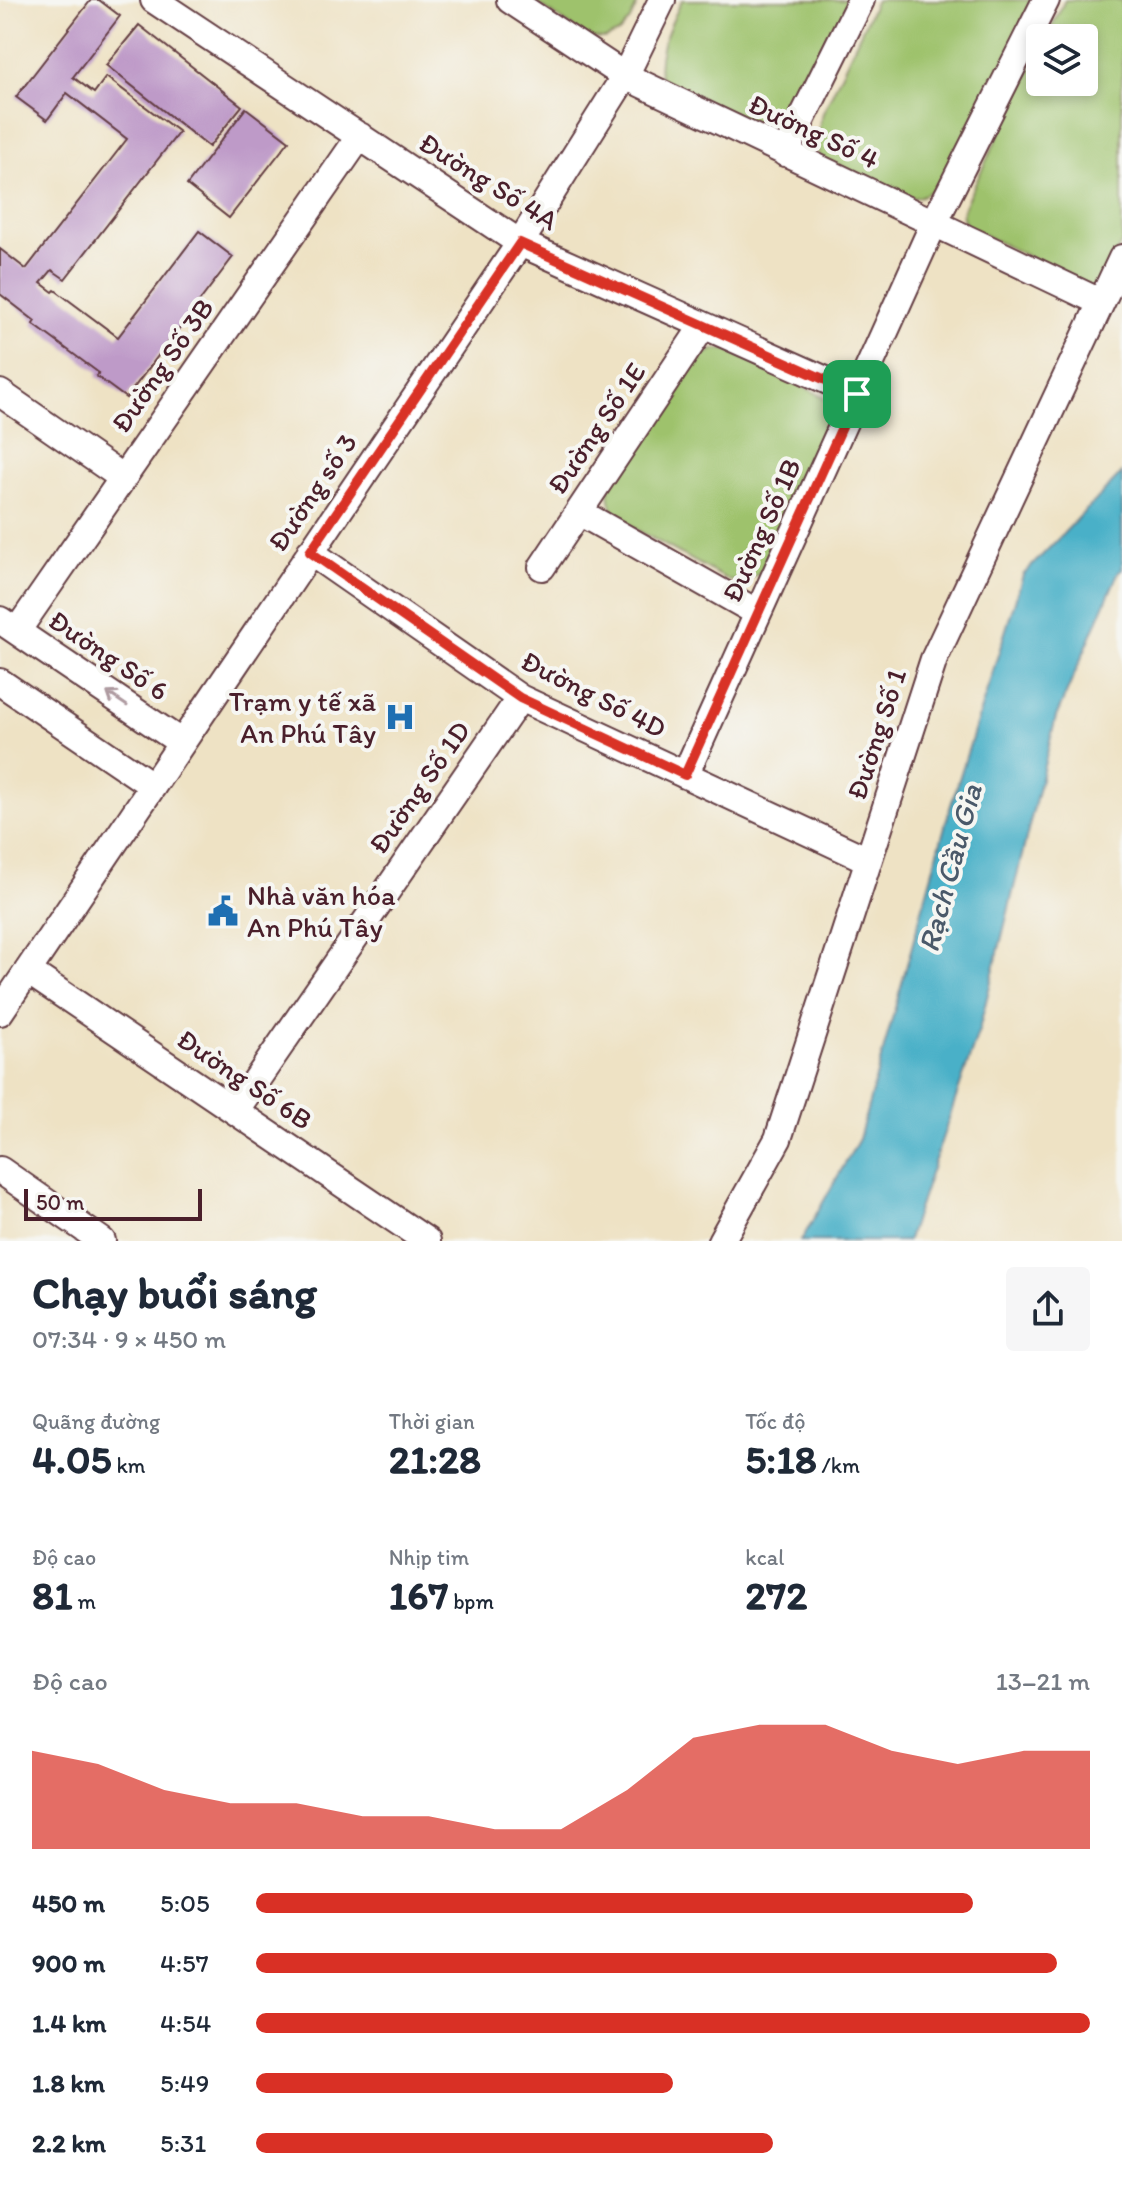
<!DOCTYPE html>
<html lang="vi">
<meta charset="utf-8">
<style>
body{margin:0;font-family:Itim,sans-serif;background:#f6f6f7;color:#1f2937;height:100vh;display:flex;flex-direction:column;font-size:30px;white-space:nowrap}
*{box-sizing:border-box;margin:0}
p{font-size:26px;color:#747a83}
.icon{flex:none;width:44px;height:44px;fill:none;stroke:currentColor;stroke-width:2;stroke-linecap:round;stroke-linejoin:round}
.map{position:relative;height:1241px;overflow:hidden}
.panel{display:flex;flex-direction:column;background:#fff;flex:1}
.panel>*{flex:none}
.controls{position:absolute;left:1026px;top:24px;display:grid;gap:16px}
.controls a{display:grid;place-items:center;width:72px;height:72px;border-radius:8px;background:#fff;box-shadow:0 4px 12px #0003;font-size:40px}
.scale{position:absolute;left:24px;bottom:20px;width:178px;box-sizing:border-box;padding-left:8px;border:4px solid #4a1f2b;border-top:0;font-size:22px;line-height:28px;white-space:nowrap;color:#4a1f2b;-webkit-text-stroke:6px #f6f6f2;paint-order:stroke}
.pin{position:absolute;display:grid;place-items:center;width:68px;height:68px;color:#fff;margin:-34px;border-radius:16px;box-shadow:0 4px 12px #0006}
.round{display:grid;place-items:center;flex:none;width:84px;height:84px;border-radius:8px;background:#f6f6f7}
.head{display:flex;align-items:center;justify-content:space-between;height:136px;padding:0 32px}
h1{font-size:44px;font-weight:700;line-height:60px}
.stats{display:grid;grid-template-columns:repeat(3,1fr);gap:12px;height:136px;padding:8px 32px}
.stats div{display:grid;align-content:center}
.stats b{font-size:40px;font-weight:700}
.stats small{font-size:22px;font-weight:400}
.stats p{font-size:22px}
.chart{height:224px;padding:16px 32px}
.chart p{display:flex;justify-content:space-between}
.chart svg{width:100%;height:144px;margin-top:8px;fill:#d93025;opacity:.7}
ul{padding:0 32px;list-style:none;font-size:26px}
li{display:grid;grid-template-columns:128px 96px 1fr;align-items:center;height:60px}
li i{height:20px;border-radius:10px;background:#d93025}
.map>svg:first-child{display:block}
.green{fill:#9ec26c;stroke:#74704c;stroke-width:2}
.water{fill:#49b0c8;stroke:#4a687a;stroke-width:2}
.building{fill:#be9ac8}
.lines{fill:none;stroke-linecap:round;stroke-linejoin:round}
.minor-casing{stroke:#633c42;stroke-width:30}
.minor{stroke:#fff;stroke-width:26}
.oneway{stroke:#ae9aa0}
.route-casing{stroke:#fff;stroke-width:16}
.route{stroke:#d93025;stroke-width:10}
.labels{text-anchor:middle;stroke-width:8;stroke-linejoin:round;paint-order:stroke}
.street-label{font-size:28px;fill:#4a1f2b;stroke:#f6f6f2}
.poi-label{font-size:28px;fill:#4a1f2b;stroke:#f6f6f2;text-anchor:end}
.water-label{font-size:30px;font-style:italic;fill:#4a596a;stroke:#f6f6f2}
</style>
<div class="map">
<svg width="1122" height="1241" viewBox="0 0 1122 1241">
<rect width="100%" height="100%" fill="#f6f6f2"/>
<filter id="ink" filterUnits="userSpaceOnUse"><feTurbulence type="fractalNoise" baseFrequency=".0125" numOctaves="2"/><feDisplacementMap in="SourceGraphic" scale="16" xChannelSelector="R" yChannelSelector="G"/><feConvolveMatrix kernelMatrix="1 2 1 2 8 2 1 2 1" color-interpolation-filters="sRGB"/></filter>
<filter id="wash" filterUnits="userSpaceOnUse"><feTurbulence type="fractalNoise" baseFrequency=".006" numOctaves="4" result="noise"/><feDisplacementMap in="SourceGraphic" scale="32" xChannelSelector="R" yChannelSelector="G"/><feGaussianBlur stdDeviation="1.8" result="paint"/><feColorMatrix in="noise" values="0 0 0 0 0 0 0 0 0 0 0 0 0 0 0 0 0 1.4 0 .05"/><feComposite in="paint" operator="in"/></filter>
<g filter="url(#wash)">
<rect width="100%" height="100%" fill="#eee2c4"/>
<path class="green" d="M532 0H639L630 20 619 33 605 39 589 38Z
M682 0H853L781 138 661 83C654 52 670 27 682 0Z
M876 0H1037L947 173C938 185 928 197 911 198 900 198 837 169 821 163 815 146 817 130 823 113Z
M1065 0H1122V241L1102 282 1096 290 966 226 962 215 966 202 1040 51V82H1084V38H1046Z
M715 349 730 350 822 396 830 408 834 420 767 569C755 578 744 580 730 581L619 520C610 507 608 498 610 482L693 364 701 356Z"/>
<path class="water" d="M1122 473V569L1118 573 1056 717 979 1030 908 1239 906 1241H801L859 1139 950 808 1023 575Z"/>
<g id="blocks">
<path class="building" d="M91 0H99L120 16 73 77 94 93 106 77 179 132 65 279 52 270 41 283 53 292 55 290 118 337 199 231 233 257 126 398 96 376 99 373 33 324 35 321 0 294V249L26 269 127 139 67 93 47 120 16 97Z
M139 25 242 106 209 147 106 65Z
M246 108 289 141 229 218 187 185Z"/>
</g>
</g>
<g filter="url(#ink)">
<use href="#blocks" fill-opacity="0" stroke="#633c42" stroke-width="2"/>
<g class="lines">
<g class="minor-casing">
<path id="minor" d="M154 0 520 243 857 394
M510 0 625 76 1100 302
M785 153 861 0
M0 393 123 478
M579 512 758 613
M310 552 520 698 868 860
M542 567 703 326
M0 620 182 743
M17 631 360 136
M0 682 153 786
M685 775 934 223 1046 0
M28 971 427 1241
M0 1012 520 243 625 76 662 0
M235 1111 520 698
M0 1170 102 1241
M721 1241 778 1139 934 659 1122 258"/>
</g>
<use href="#minor" class="minor"/>
</g>
<defs><path id="oneway-shaft" d="M-6 0H5M1.5-3L5.5 0L1.5 3" fill="none" stroke-width="1.6" stroke-linecap="round" stroke-linejoin="round" transform="scale(2)"/></defs>
<use class="oneway" href="#oneway-shaft" transform="translate(117 699) rotate(-146)"/>
</g>
<g class="lines" filter="url(#ink)">
<g class="route-casing">
<path id="route" d="M520 243 857 394 685 775 520 698 310 552Z"/>
</g>
<use href="#route" class="route"/>
</g>
<defs>
<g id="hospital-bare" transform="scale(2.4)"><path d="M-5-5h3v3.5h4V-5h3V5h-3V1.5h-4V5h-3Z" fill="#1f6fb2" stroke="#f6f6f2" stroke-width="2.5" paint-order="stroke"/></g>
<g id="civic-bare" transform="scale(2.4)"><path d="M-.6-6.5H3V-4.5H.6V-3L4-1V1h2V6H-6V1h2V-1L-.6-3ZM-1.2 2.5V6h2.4V2.5Z" fill="#1f6fb2" stroke="#f6f6f2" stroke-width="2.5" paint-order="stroke"/></g>
</defs>
<g fill-rule="evenodd">
<use href="#hospital-bare" x="400" y="717"/>
<use href="#civic-bare" x="223" y="911"/>
</g>
<g class="labels">
<g class="street-label">
<text transform="translate(814 131) rotate(25)" y="10">Đường Số 4</text>
<text transform="translate(489 181) rotate(32)" y="10">Đường Số 4A</text>
<text transform="translate(162 365) rotate(-55)" y="10">Đường Số 3B</text>
<text transform="translate(596 428) rotate(-56)" y="10">Đường Số 1E</text>
<text transform="translate(312 492) rotate(-56)" y="10">Đường số 3</text>
<text transform="translate(761 530) rotate(-66)" y="10">Đường Số 1B</text>
<text transform="translate(109 655) rotate(34)" y="10">Đường Số 6</text>
<text transform="translate(594 694) rotate(27)" y="10">Đường Số 4D</text>
<text transform="translate(876 734) rotate(-72)" y="10">Đường Số 1</text>
<text transform="translate(419 787) rotate(-55)" y="10">Đường Số 1D</text>
<text transform="translate(245 1079) rotate(34)" y="10">Đường Số 6B</text>
</g>
<g class="poi-label">
<text x="376" y="711">Trạm y tế xã<tspan x="376" dy="32">An Phú Tây</tspan></text>
<text x="247" y="905" text-anchor="start">Nhà văn hóa<tspan x="247" dy="32">An Phú Tây</tspan></text>
</g>
<g class="water-label">
<text transform="translate(950 868) rotate(-75)" y="10">Rạch Cầu Gia</text>
</g>
</g>
</svg>
<div class="controls">
<a><svg class="icon" aria-label="layers" viewBox="0 0 24 24"><path d="M12 4l9 5-9 5-9-5zM3 14l9 5 9-5"/></svg></a>
</div>
<div class="scale">50 m</div>
<div class="pin" style="left:857px;top:394px;background:#1e9e55"><svg class="icon" aria-label="arrive" viewBox="0 0 24 24"><path d="M6 21V4h12l-3 4 3 4H6"/></svg></div>
</div>
<section class="panel">
<div class="head"><div><h1>Chạy buổi sáng</h1><p>07:34 · 9 × 450 m</p></div><a class="round"><svg class="icon" aria-label="share" viewBox="0 0 24 24"><path d="M12 15V3M7 8l5-5 5 5M5 13v7h14v-7"/></svg></a></div>
<div class="stats">
<div><p>Quãng đường</p><b>4.05<small> km</small></b></div>
<div><p>Thời gian</p><b>21:28</b></div>
<div><p>Tốc độ</p><b>5:18<small> /km</small></b></div>
</div>
<div class="stats">
<div><p>Độ cao</p><b>81<small> m</small></b></div>
<div><p>Nhịp tim</p><b>167<small> bpm</small></b></div>
<div><p>kcal</p><b>272</b></div>
</div>
<div class="chart"><p><span>Độ cao</span>13–21 m</p>
<svg viewBox="0 0 160 44" preserveAspectRatio="none"><path d="M0 44V14L10 18L20 26L30 30L40 30L50 34L60 34L70 38L80 38L90 26L100 10L110 6L120 6L130 14L140 18L150 14L160 14V44z"/></svg>
</div>
<ul>
<li><b>450 m</b>5:05<i style="width:86%"></i></li>
<li><b>900 m</b>4:57<i style="width:96%"></i></li>
<li><b>1.4 km</b>4:54<i style="width:100%"></i></li>
<li><b>1.8 km</b>5:49<i style="width:50%"></i></li>
<li><b>2.2 km</b>5:31<i style="width:62%"></i></li>
</ul>
</section>
